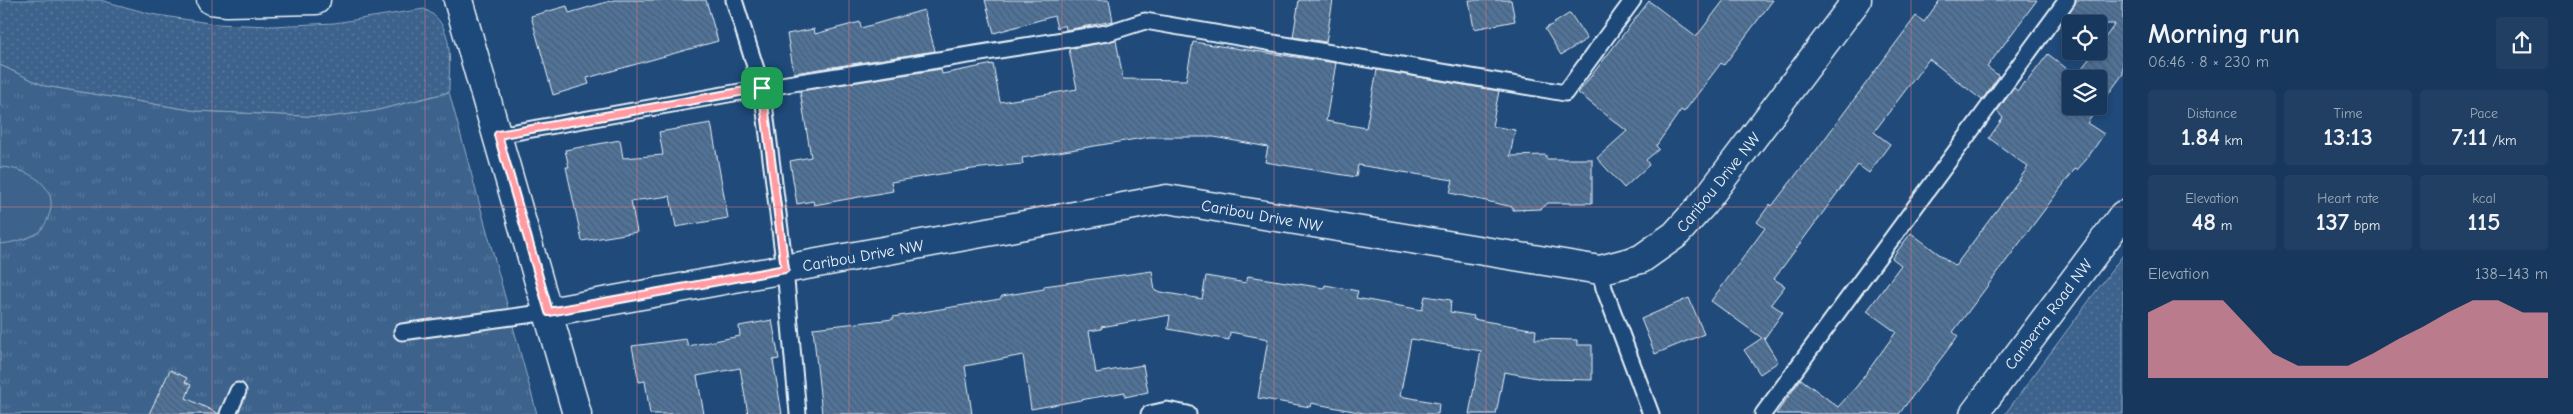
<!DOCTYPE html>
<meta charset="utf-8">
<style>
body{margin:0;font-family:"Comic Neue",sans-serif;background:#203f62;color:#f1f3f6;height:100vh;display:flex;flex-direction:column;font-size:19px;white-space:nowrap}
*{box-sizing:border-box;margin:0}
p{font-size:16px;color:#9eacbb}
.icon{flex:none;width:28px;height:28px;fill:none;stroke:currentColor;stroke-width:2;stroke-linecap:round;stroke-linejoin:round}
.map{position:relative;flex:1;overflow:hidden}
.details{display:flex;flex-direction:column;background:#17385c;width:450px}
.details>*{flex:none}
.tools{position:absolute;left:2062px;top:15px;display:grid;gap:10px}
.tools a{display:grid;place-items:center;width:45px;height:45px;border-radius:5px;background:#17385c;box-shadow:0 2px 8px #0003,0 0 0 1px #365272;font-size:25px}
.pin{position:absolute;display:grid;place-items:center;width:42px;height:42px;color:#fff;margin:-21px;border-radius:10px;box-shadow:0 2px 8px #0006}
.round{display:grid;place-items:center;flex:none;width:52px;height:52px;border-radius:5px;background:#203f62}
.head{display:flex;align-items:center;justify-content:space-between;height:85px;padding:0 25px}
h1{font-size:28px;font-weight:700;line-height:38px}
.metrics{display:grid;grid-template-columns:repeat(3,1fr);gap:8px;height:85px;padding:5px 25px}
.metrics div{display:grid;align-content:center;border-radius:5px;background:#203f62;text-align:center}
.metrics b{font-size:25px;font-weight:700}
.metrics small{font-size:14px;font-weight:400}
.metrics p{font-size:14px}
.chart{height:140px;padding:10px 25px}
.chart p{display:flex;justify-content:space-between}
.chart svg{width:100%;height:90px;margin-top:5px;fill:#ff9aa2;opacity:.7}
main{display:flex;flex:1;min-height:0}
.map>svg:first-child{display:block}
.grass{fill:url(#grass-tufts);stroke:#92aac2}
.park{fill:url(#park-dots);stroke:#92aac2}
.pitch{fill:#3c628c;stroke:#92aac2}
.building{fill:url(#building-back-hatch);stroke:#e8f1f8;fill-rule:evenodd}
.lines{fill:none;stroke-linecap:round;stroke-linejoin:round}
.lane-casing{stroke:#e8f1f8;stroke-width:19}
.street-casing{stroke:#e8f1f8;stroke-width:31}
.secondary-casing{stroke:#e8f1f8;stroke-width:31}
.lane{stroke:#1f4a7a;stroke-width:15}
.street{stroke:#1f4a7a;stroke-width:28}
.secondary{stroke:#1f4a7a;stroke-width:28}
.route-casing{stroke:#fff;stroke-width:10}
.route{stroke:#ff9aa2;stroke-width:6}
.grid{fill:none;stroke:#dd787b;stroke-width:1;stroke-opacity:0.55}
.labels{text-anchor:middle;stroke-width:4;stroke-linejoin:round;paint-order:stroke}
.street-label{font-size:16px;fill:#e8f1f8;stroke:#1f4a7a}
</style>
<main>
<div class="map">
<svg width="2123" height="414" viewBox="0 0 2123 414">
<defs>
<pattern id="grass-tufts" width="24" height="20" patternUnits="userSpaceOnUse" patternTransform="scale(1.25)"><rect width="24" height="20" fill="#3c628c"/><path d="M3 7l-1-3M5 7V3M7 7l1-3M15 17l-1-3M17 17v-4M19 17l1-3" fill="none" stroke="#58799d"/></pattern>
<pattern id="park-dots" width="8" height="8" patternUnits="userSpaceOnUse" patternTransform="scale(1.25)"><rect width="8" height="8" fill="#3c628c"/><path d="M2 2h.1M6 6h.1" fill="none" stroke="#58799d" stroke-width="1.8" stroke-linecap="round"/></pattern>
<pattern id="building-back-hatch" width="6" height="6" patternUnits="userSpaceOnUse" patternTransform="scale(1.25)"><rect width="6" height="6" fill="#517399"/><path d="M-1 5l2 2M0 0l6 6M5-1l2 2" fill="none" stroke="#4c5e72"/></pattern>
</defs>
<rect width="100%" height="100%" fill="#1f4a7a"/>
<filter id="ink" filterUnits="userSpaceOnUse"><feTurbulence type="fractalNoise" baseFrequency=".02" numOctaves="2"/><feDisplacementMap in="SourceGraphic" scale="10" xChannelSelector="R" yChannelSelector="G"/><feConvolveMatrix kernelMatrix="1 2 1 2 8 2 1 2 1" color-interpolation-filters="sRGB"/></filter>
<g filter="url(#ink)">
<path class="grass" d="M0 65 45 86 197 111 327 117 374 111 449 92 537 414H0Z"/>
<path class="park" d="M0 0H100L151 14 215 24 272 26 334 23 424 9C456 24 449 62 449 92L374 111 327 117 197 111 45 86 0 65Z
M2123 255V414H2005Z"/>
<path class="pitch" d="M0 167C27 168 62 186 48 218 45 225 41 232 34 235 24 240 11 243 0 244Z"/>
<path class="building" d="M614 0H706L718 41 587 78 589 84 553 95 531 16 567 6 569 13Z
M985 0H1109L1113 21 1066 30 1065 25 1057 28 1054 16 994 33Z
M1299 0H1333L1326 42 1293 37Z
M1469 0H1511L1515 21 1474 29Z
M1724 0H1773L1724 65 1721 63 1684 112 1681 110 1656 146 1659 149 1646 160 1649 165 1624 188 1597 158 1627 131 1578 93 1649 1 1696 37Z
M1940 0H2037L1987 67 1999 76 1982 100 1929 59 1874 132 1890 144 1869 173 1858 165 1774 279 1785 286 1771 304 1783 312 1764 339 1778 362 1760 374 1744 350 1762 338 1711 301 1765 228 1757 222 1770 204 1772 206 1808 159 1809 160 1916 16 1924 22Z
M2076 0H2123V74L2087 123 2104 134 2086 160 2077 170 2075 169 1953 332 1958 336 1899 414H1776L1801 379 1838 407 1857 386 1896 332 1867 311 1901 265 1892 258 1911 233 1955 266 2008 195 2028 167 1989 138 2003 118 1997 111 2014 88 2018 91 2024 82 2026 83 2048 54 2076 76 2095 51H2099V46L2115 24H2074L2066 18ZM2071 79H2099V106H2071Z
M924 10 935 51 794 73 787 34 814 29 815 34 860 22 861 28Z
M1570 13 1587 39 1561 55 1545 29Z
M1116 40 1123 79 1186 80 1193 42 1336 63 1326 121 1366 128 1377 70 1499 91 1492 126 1515 130 1510 156 1546 155V159H1592V203H1548L1541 209 1513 210V207L1450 193 1453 180 1358 165 1356 177 1265 162 1268 147 1214 137H1149L1022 158 1023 164 972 169 891 182 893 191 814 205 813 201 797 204 790 161 811 157 800 91 941 69 942 74 993 64 1000 102 1037 96 1077 89 1069 49Z
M711 123 728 218 676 227 670 196 631 201 637 232 582 241 566 167H569L565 150 620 140 623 158 663 155 659 132Z
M1152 271 1155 291 1202 299 1206 276 1246 283 1248 276 1324 288 1325 285 1358 291 1356 298 1422 310 1425 296 1451 300 1450 312 1474 316 1473 319 1536 330 1535 339 1577 340V345H1592V380L1543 379 1504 372 1496 414H1469L1481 351 1411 339 1400 396 1439 403 1438 414H1369L1311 403 1310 407 1258 398 1268 339 1230 332 1229 340 1168 329 1170 315 1101 327 1102 329 1089 331 1096 373 1143 365 1148 392 1125 397V392L1031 409 1023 355 965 366 972 414H822L813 328 893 319V317L1000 299 1002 296 1044 289V286Z
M1689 298 1704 334 1655 354 1641 319Z
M772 320 779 359 773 360 782 414H748L740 368 697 376 704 414H650L645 381 639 382 632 346 686 339 688 346 740 336 739 326Z
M170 370 187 378 185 382 191 385 186 398 219 414H149Z"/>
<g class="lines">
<g class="lane-casing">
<path id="lane" d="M734 0 762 88 785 269 798 414
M498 135 762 88 1107 33 1145 21 1565 93 1633 0
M1600 270 1604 288 1651 414
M402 332 549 312
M228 414 238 391
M1149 414 1167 410 1188 414
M1763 414 2067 0"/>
</g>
<g class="street-casing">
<path id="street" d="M549 312 1167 199 1600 270 1641 259 1675 235 1703 204 1857 0
M1974 414 2123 215"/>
</g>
<g class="secondary-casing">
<path id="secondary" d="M211 0 227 2 316 0
M458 0 577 414"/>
</g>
<use href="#lane" class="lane"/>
<use href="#street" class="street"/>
<use href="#secondary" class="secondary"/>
</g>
</g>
<g class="lines" filter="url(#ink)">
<g class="route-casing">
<path id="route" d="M762 88 785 269 549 312 498 135Z"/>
</g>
<use href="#route" class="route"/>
</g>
<path class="grid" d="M212 0V414M425 0V414M637 0V414M849 0V414M1062 0V414M1274 0V414M1486 0V414M1698 0V414M1911 0V414M0 207H2123"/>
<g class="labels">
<g class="street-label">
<text transform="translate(1718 182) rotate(-51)" y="6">Caribou Drive NW</text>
<text transform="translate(1262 215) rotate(10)" y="6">Caribou Drive NW</text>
<text transform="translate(863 255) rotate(-10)" y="6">Caribou Drive NW</text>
<text transform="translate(2048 314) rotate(-53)" y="6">Canberra Road NW</text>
</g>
</g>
</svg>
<div class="tools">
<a><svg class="icon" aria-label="locate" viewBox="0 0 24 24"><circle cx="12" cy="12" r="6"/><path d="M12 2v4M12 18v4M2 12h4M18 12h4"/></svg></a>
<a><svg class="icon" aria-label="layers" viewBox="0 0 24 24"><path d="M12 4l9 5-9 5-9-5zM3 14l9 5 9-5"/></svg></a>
</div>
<div class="pin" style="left:762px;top:88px;background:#1e9e55"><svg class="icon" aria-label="arrive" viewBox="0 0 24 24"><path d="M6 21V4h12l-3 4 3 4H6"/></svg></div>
</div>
<section class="details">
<div class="head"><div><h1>Morning run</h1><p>06:46 · 8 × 230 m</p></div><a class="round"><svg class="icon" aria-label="share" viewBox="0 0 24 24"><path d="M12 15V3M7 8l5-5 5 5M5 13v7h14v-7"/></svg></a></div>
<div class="metrics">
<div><p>Distance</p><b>1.84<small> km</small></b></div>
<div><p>Time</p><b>13:13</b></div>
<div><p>Pace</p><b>7:11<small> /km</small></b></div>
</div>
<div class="metrics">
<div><p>Elevation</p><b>48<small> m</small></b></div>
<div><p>Heart rate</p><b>137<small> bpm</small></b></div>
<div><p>kcal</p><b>115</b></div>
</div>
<div class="chart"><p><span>Elevation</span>138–143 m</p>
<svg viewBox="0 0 160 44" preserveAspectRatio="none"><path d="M0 44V12L10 6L20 6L30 6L40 19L50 32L60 38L70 38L80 38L90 32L100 25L110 19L120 12L130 6L140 6L150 12L160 12V44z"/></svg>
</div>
</section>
</main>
